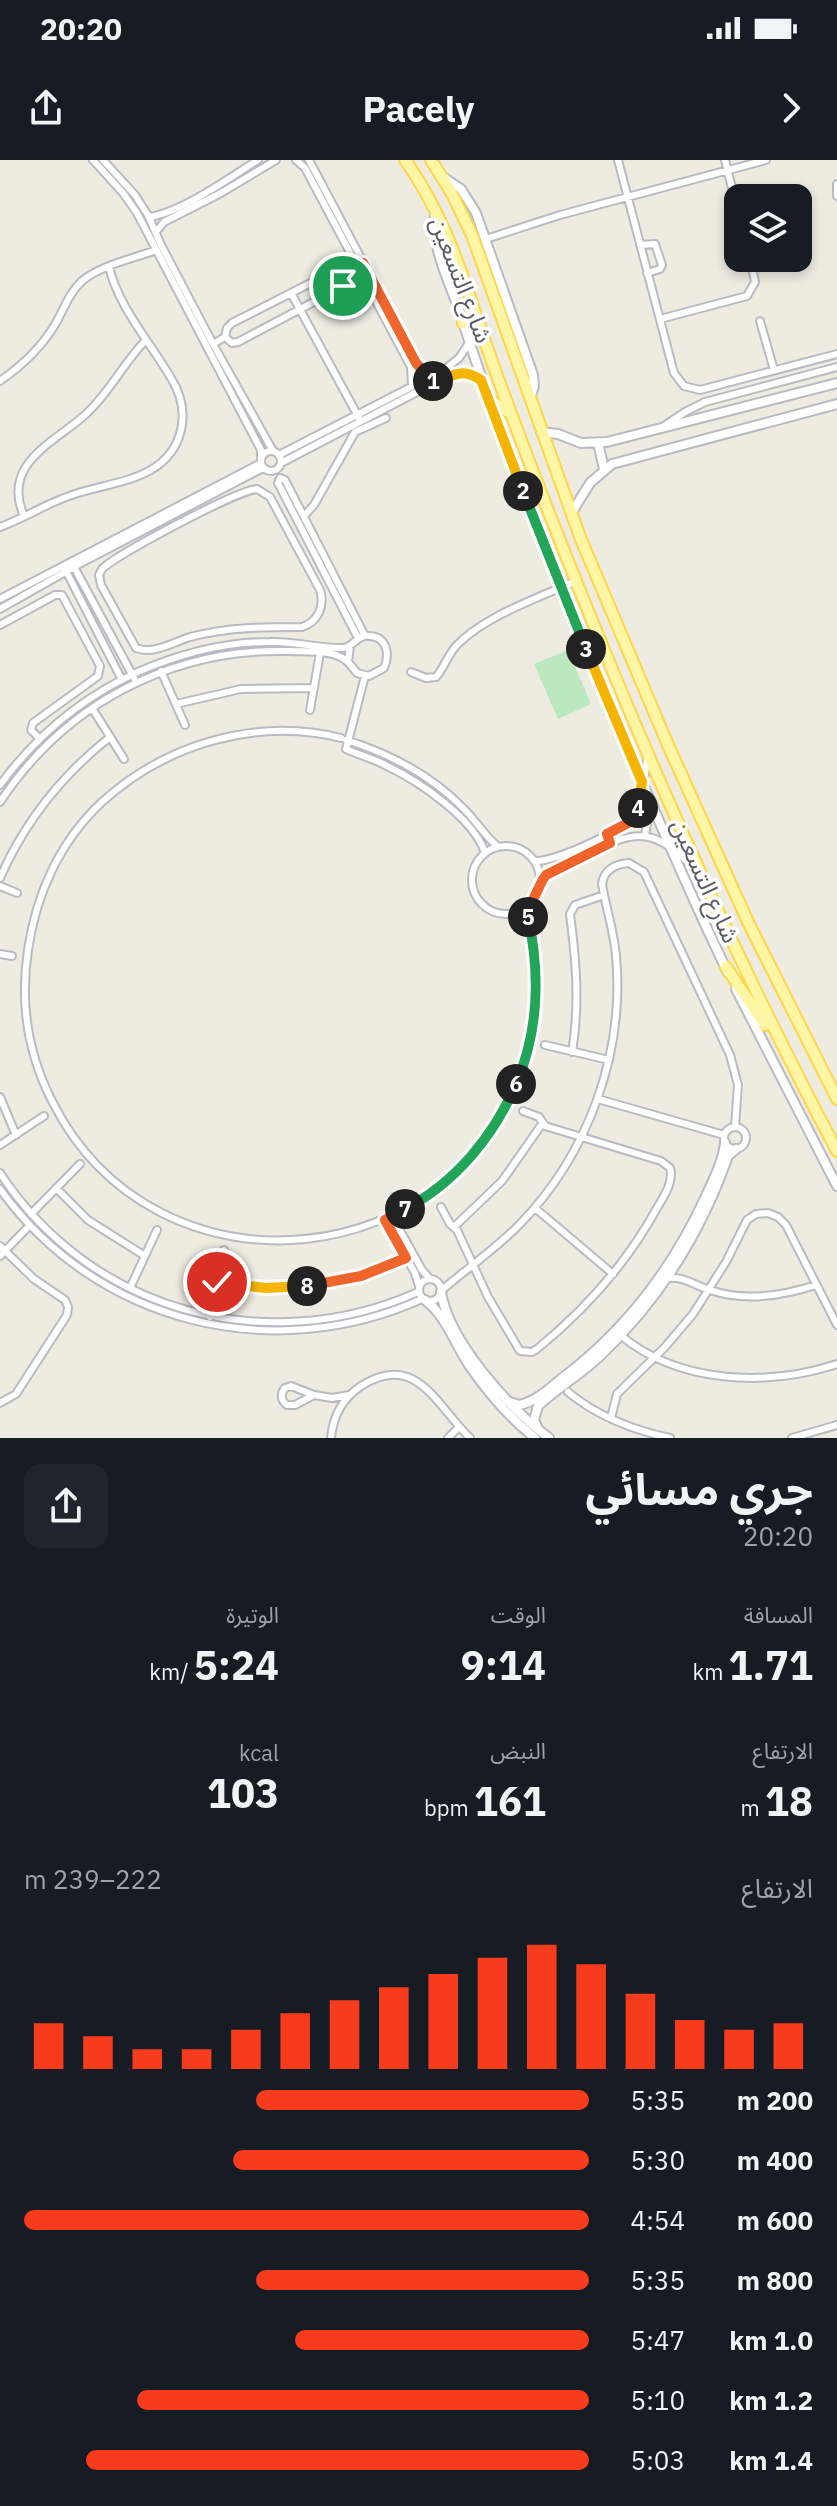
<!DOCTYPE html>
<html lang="ar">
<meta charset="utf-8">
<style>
body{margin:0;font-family:"IBM Plex Sans","Noto Sans Arabic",sans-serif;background:#20242c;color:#f1f3f6;direction:rtl;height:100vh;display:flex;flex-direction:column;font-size:30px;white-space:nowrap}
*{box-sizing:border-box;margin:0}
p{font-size:26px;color:#9ea1a6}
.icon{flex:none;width:44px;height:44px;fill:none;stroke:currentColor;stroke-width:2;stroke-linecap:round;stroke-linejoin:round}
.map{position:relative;height:1278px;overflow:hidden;direction:ltr}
.drawer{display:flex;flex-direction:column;background:#171b24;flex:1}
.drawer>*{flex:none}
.fabs{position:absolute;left:724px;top:24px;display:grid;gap:16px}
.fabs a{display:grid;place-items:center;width:88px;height:88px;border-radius:16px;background:#171b24;box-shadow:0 4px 12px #0003;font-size:40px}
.pin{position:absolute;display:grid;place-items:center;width:68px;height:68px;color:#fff;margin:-34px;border:4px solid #fff;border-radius:50%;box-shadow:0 2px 8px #0007}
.km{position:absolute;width:40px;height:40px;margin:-20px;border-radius:50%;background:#222;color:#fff;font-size:22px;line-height:40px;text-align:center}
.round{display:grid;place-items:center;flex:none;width:84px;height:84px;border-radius:16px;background:#20242c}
.headline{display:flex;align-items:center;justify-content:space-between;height:136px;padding:0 24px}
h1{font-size:44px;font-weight:700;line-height:60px}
.metrics{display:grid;grid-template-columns:repeat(3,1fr);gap:12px;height:136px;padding:8px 24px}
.metrics div{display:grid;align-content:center}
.metrics b{font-size:40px;font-weight:700}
.metrics small{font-size:22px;font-weight:400}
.metrics p{font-size:22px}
.chart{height:224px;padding:16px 24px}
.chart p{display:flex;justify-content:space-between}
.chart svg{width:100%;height:144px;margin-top:8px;stroke:#f73c1e;stroke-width:6}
ul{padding:0 24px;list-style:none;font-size:26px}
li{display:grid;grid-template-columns:128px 96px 1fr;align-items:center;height:60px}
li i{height:20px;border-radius:10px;background:#f73c1e}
.status{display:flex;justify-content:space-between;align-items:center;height:56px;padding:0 40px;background:#171b24;direction:ltr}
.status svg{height:22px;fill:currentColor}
header{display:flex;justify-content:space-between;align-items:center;height:104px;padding:0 24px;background:#171b24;font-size:36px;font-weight:700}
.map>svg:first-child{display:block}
.green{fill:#bbe8be}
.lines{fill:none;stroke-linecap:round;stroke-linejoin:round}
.minor-casing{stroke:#b9bbc2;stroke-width:10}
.tertiary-casing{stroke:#b9bbc2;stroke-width:12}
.primary-casing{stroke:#fdd64c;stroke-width:14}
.minor{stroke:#fff;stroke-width:6}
.tertiary{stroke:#fff;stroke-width:8}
.primary{stroke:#fff6a5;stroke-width:10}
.split-1-casing{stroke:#fff;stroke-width:16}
.split-2-casing{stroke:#fff;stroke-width:16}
.split-3-casing{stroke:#fff;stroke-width:16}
.split-4-casing{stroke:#fff;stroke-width:16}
.split-5-casing{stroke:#fff;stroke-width:16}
.split-6-casing{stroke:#fff;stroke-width:16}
.split-7-casing{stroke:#fff;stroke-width:16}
.split-8-casing{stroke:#fff;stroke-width:16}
.split-9-casing{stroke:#fff;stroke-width:16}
.split-1{stroke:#f0652b;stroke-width:10}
.split-2{stroke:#f5b400;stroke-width:10}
.split-3{stroke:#22a559;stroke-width:10}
.split-4{stroke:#f5b400;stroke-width:10}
.split-5{stroke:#f0652b;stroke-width:10}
.split-6{stroke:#22a559;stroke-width:10}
.split-7{stroke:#22a559;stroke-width:10}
.split-8{stroke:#f0652b;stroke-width:10}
.split-9{stroke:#f5b400;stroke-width:10}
.labels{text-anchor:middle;stroke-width:7;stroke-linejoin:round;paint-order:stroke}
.street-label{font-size:24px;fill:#5a5d64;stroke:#fff}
</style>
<div class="status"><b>20:20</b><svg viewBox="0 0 49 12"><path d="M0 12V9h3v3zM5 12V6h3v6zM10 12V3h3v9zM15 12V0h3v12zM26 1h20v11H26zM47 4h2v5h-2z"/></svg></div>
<header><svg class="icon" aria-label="forward" viewBox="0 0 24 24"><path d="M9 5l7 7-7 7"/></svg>Pacely<svg class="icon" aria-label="share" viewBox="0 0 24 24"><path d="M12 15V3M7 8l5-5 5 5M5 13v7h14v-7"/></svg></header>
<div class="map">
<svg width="837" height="1278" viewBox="0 0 837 1278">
<rect width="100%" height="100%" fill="#eeece1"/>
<path class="green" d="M568 490 591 544 558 559 534 504Z"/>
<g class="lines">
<g class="minor-casing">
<path id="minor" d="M93 0 123 33 137 53 261 290V298
M103 0 135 35 149 57 160 83 213 184 273 291
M296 0 305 8 411 207 412 225
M309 0 418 206 435 222C453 216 463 208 481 220
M618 0 674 213 684 226 700 230 837 194
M725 0 738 52
M837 24V36
M149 57C182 52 229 18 258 0
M156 72 164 62 221 33 276 0
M486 79 560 55 766 0
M640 85 655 84 662 105 660 109 647 113
M291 133 359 258
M660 159 747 136 755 122 750 98
M760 161 774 210
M213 184 225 177 227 168 232 163 338 109 348 111 349 119 340 128 238 182 232 183 225 177
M0 221C23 205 42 187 56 163 64 149 69 133 82 121 101 105 132 99 156 90
M664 266 685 252 705 242 837 207
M261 301a10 10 0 1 1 20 0a10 10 0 1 1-20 0Z
M279 295 444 210 459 198 469 183
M281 303 436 222
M257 329 270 337 320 430C325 446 318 462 302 467 264 467 228 467 190 477 174 482 153 495 136 488L101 425 99 415 102 409C117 394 238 330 257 329Z
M24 356C0 302 58 281 87 253 110 232 124 202 146 180
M304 356 314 345 355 272 386 258
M0 367C25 358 47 343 72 335 112 321 169 321 181 270 185 252 181 234 171 218 150 182 119 148 109 107
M73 405 134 518
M65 409 122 520
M0 439 261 303
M0 449 83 402 263 308
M0 465 55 435H62L100 506 98 516 33 563 31 570 40 579
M358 478 278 323 280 318 285 320 365 476
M161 511 185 565
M411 512 426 518 436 517C445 507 448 494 457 485 485 456 540 437 576 421
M365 516 346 589C359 595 374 599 387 606 418 621 474 658 485 693
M176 544 241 529 314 528
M92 548 124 599
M310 550 320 493
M341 578C256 557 166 584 102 642 60 681 36 734 28 790 20 842 28 894 52 941 156 1149 465 1117 527 893 536 863 538 831 534 799 532 782 527 764 528 746
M346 580C391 594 431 615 464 649 476 661 485 676 497 686
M0 625C36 576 84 536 140 511 180 494 226 482 270 482 294 481 321 489 343 488 354 487 357 474 370 476 387 477 390 495 384 508L369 516 357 513 348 502 350 486
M0 642C65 544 171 488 289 491 307 492 334 489 348 502
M635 653 642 657 647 664 645 675
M472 720a34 34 0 1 1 68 0a34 34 0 1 1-68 0Z
M535 701C555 702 626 670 636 652 643 638 644 613 648 596
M0 718C25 661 62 615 110 577
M540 722C552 708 568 703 584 695 636 670 652 665 696 710
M0 726 17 733
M0 794 12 796
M545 885 609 900
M572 892C580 844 576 801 570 754L575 745 604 735
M0 937 16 975
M598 939 724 975
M724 978a11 11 0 1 1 22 0a11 11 0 1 1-22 0Z
M0 985 44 956
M0 1013C92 1153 268 1199 418 1132
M56 1028 88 1060 145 1096
M0 1029C97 1164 273 1206 422 1139
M441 1047 450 1064 457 1070 488 1137 520 1191 532 1192 537 1189C586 1149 627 1103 657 1048 664 1036 674 1022 670 1008L661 1001 545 966 539 957 523 951
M535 1048 613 1114
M31 1054 80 1004
M392 1056 422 1110 430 1119
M385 1060 415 1113 419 1126
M454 1067 502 1021 542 964
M0 1086 34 1119 65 1140 68 1147 67 1155 16 1234 0 1243
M0 1096 30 1065
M668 1118C684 1116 695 1126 710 1130 745 1142 782 1136 816 1125
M419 1130a11 11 0 1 1 22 0a11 11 0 1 1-22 0Z
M217 1122C284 1133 345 1125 406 1098
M130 1128 157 1070
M441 1131C467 1108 496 1089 520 1064 588 994 625 893 616 796 614 772 606 748 602 724 604 710 615 704 629 703L644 712 730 895 738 925 735 966
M210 1157 224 1090
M619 1174C678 1224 766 1227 837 1204
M291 1226 314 1235 295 1245H287C281 1241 280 1234 285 1228Z
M568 1232C597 1256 633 1270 670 1278
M314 1235 332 1238 349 1235
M611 1258 617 1234 665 1187 693 1154 726 1102 747 1060 756 1054 768 1053 778 1057 786 1065 837 1165
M331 1278C333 1256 343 1238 361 1226 416 1191 436 1245 470 1278
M448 1278 459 1267
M792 1278 837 1265"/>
</g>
<g class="tertiary-casing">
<path id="tertiary" d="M443 17 461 29 476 53 533 215 534 226 530 239
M435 52C432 94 449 118 461 156 503 287 554 415 608 541 646 632 685 724 728 813
M541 272 558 274 581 283 607 282 837 223
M598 283 604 309
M572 352 590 323 612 304 837 244
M736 829 837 1026
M441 1132C449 1182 509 1248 549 1278
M425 1140C446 1155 456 1187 471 1208 489 1234 510 1258 535 1278
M507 1241 519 1245C535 1242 549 1229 561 1219 625 1171 673 1108 706 1036 714 1019 723 1001 725 983
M538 1269 534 1260 538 1246C557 1228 580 1215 600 1196 659 1140 701 1073 728 996L736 989"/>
</g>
<g class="primary-casing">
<path id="primary" d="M405 0C447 58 466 127 489 193 509 250 531 307 553 363 637 577 729 788 837 991
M431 0 451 32 472 75 580 377 668 585 748 762 837 939
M463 163 474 150
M488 238 511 254
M726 807 765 865"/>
</g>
<use href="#minor" class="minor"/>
<use href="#tertiary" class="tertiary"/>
<use href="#primary" class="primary"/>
</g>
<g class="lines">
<g class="split-1-casing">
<path id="split-1" d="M343 126 349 119V113L363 103 416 203 433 221"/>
</g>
<g class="split-2-casing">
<path id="split-2" d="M433 221C453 219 459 205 481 220L523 331"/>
</g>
<g class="split-3-casing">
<path id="split-3" d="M523 331 586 489"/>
</g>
<g class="split-4-casing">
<path id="split-4" d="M586 489 642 622 638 648"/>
</g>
<g class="split-5-casing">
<path id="split-5" d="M528 757V746C537 737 538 725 546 715L610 683 607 674 628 663 638 648"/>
</g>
<g class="split-6-casing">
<path id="split-6" d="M516 924C539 871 540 812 528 757"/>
</g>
<g class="split-7-casing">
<path id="split-7" d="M405 1049C455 1023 494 976 516 924"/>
</g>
<g class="split-8-casing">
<path id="split-8" d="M307 1126 361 1116 406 1098 385 1060 405 1049"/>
</g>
<g class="split-9-casing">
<path id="split-9" d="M217 1122 265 1128 307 1126"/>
</g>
<use href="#split-1" class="split-1"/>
<use href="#split-2" class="split-2"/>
<use href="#split-3" class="split-3"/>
<use href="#split-4" class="split-4"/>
<use href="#split-5" class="split-5"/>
<use href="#split-6" class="split-6"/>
<use href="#split-7" class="split-7"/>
<use href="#split-8" class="split-8"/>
<use href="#split-9" class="split-9"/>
</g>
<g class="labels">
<g class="street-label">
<text transform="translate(461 120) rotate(69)" y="8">شارع التسعين</text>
<text transform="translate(705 721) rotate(66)" y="8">شارع التسعين</text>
</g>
</g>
</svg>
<div class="fabs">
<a><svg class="icon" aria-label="layers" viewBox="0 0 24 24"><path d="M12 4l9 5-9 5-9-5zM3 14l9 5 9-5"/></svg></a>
</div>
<div class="pin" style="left:343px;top:126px;background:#1e9e55"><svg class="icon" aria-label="arrive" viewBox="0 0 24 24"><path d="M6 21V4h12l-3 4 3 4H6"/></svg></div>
<div class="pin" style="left:217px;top:1122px;background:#d93025"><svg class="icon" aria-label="check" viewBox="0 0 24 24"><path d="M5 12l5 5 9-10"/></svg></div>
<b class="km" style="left:433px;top:221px">1</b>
<b class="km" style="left:523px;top:331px">2</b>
<b class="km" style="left:586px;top:489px">3</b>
<b class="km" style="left:638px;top:648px">4</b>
<b class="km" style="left:528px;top:757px">5</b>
<b class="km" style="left:516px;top:924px">6</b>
<b class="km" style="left:405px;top:1049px">7</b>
<b class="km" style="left:307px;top:1126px">8</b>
</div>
<section class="drawer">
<div class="headline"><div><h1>جري مسائي</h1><p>20:20</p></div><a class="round"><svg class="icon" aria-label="share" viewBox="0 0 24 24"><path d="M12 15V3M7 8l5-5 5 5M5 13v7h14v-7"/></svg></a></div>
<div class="metrics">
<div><p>المسافة</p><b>1.71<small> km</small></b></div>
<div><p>الوقت</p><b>9:14</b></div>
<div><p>الوتيرة</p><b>5:24<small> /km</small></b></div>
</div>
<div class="metrics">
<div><p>الارتفاع</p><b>18<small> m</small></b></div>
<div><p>النبض</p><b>161<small> bpm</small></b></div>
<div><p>kcal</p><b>103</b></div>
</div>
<div class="chart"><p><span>الارتفاع</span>222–239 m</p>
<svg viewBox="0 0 160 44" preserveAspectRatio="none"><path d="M5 44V30M15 44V34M25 44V38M35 44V38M45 44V32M55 44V27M65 44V23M75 44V19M85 44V15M95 44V10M105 44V6M115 44V12M125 44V21M135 44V29M145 44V32M155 44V30"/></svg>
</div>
<ul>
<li><b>200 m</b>5:35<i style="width:59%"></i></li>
<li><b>400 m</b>5:30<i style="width:63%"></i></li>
<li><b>600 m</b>4:54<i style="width:100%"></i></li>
<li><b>800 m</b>5:35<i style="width:59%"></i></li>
<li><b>1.0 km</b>5:47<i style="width:52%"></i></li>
<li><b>1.2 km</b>5:10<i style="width:80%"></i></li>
<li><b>1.4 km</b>5:03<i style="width:89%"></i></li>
</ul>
</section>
